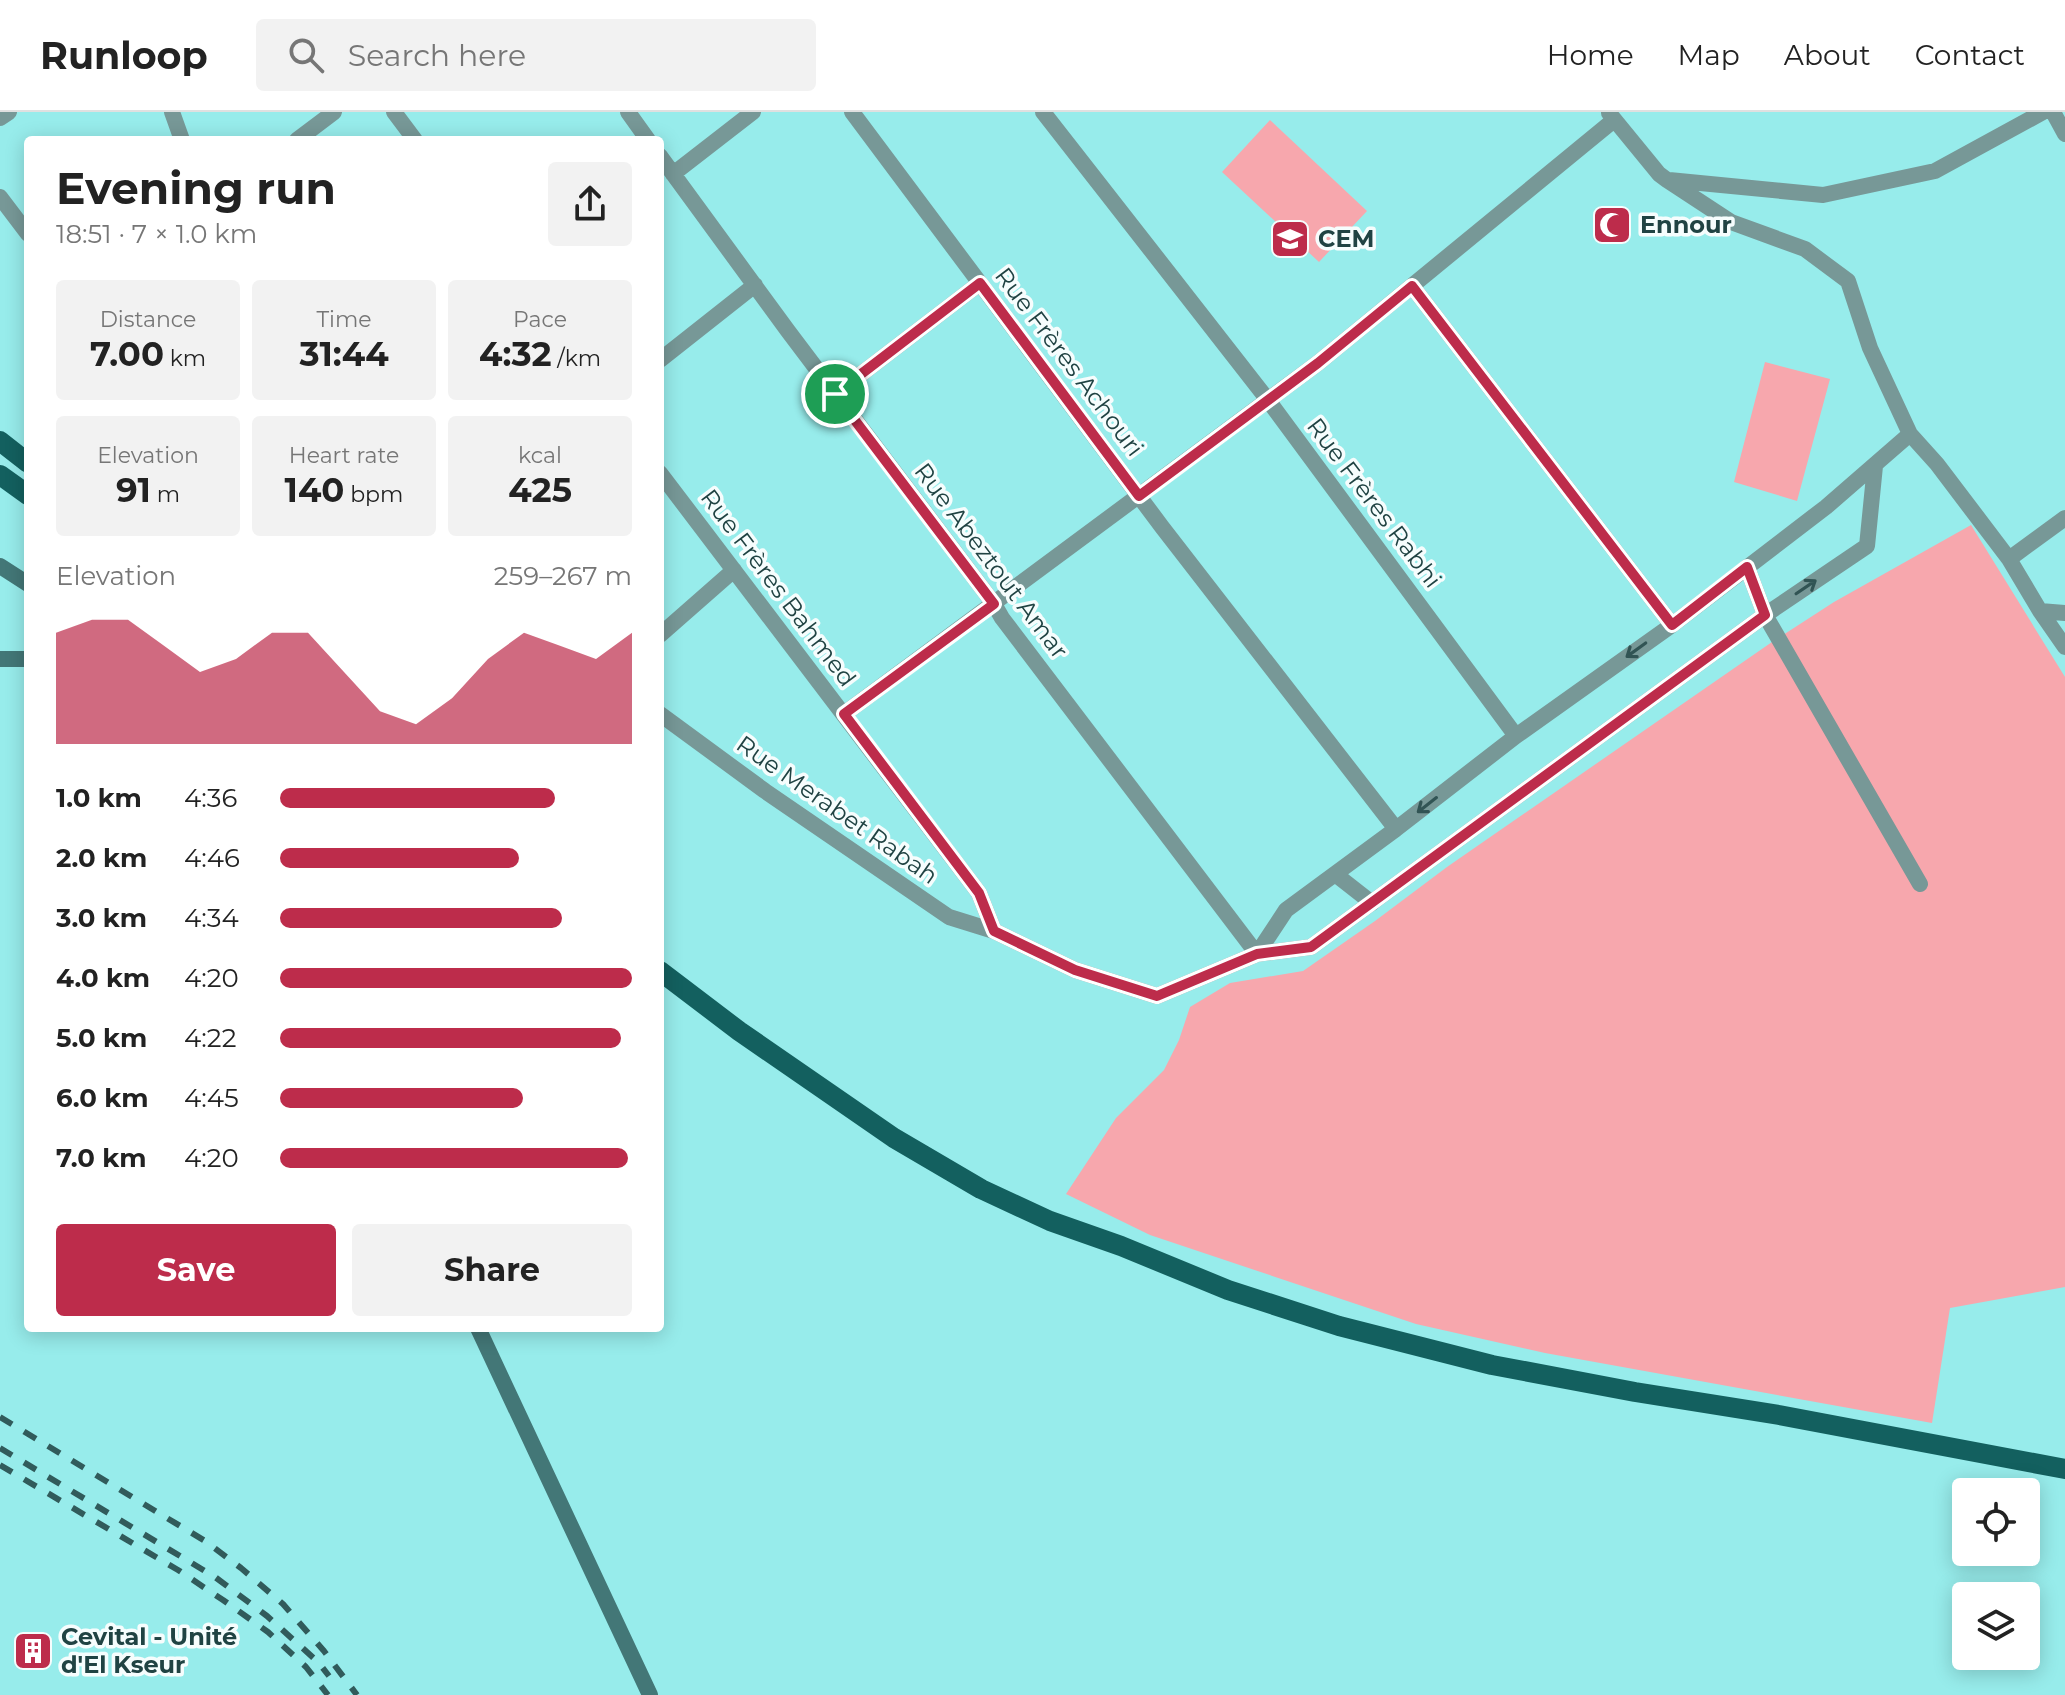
<!DOCTYPE html>
<meta charset="utf-8">
<style>
body{margin:0;font-family:Montserrat,sans-serif;background:#f2f2f2;color:#222;height:100vh;display:flex;flex-direction:column;font-size:30px;white-space:nowrap}
*{box-sizing:border-box;margin:0}
p{font-size:26px;color:#767676}
.icon{flex:none;width:44px;height:44px;fill:none;stroke:currentColor;stroke-width:2;stroke-linecap:round;stroke-linejoin:round}
.map{position:relative;flex:1;overflow:hidden}
.drawer{position:absolute;left:24px;top:24px;width:640px;height:1196px;display:flex;flex-direction:column;background:#fff;border-radius:8px;box-shadow:0 4px 20px #0003}
.drawer>*{flex:none}
.tools{position:absolute;left:1952px;top:1366px;display:grid;gap:16px}
.tools a{display:grid;place-items:center;width:88px;height:88px;border-radius:8px;background:#fff;box-shadow:0 4px 20px #0003;font-size:40px}
.pin{position:absolute;display:grid;place-items:center;width:68px;height:68px;color:#fff;margin:-34px;border:4px solid #fff;border-radius:50%;box-shadow:0 2px 8px #0007}
.round{display:grid;place-items:center;flex:none;width:84px;height:84px;border-radius:8px;background:#f2f2f2}
.head{display:flex;align-items:center;justify-content:space-between;height:136px;padding:0 32px}
h1{font-size:44px;font-weight:700;line-height:60px}
.metrics{display:grid;grid-template-columns:repeat(3,1fr);gap:12px;height:136px;padding:8px 32px}
.metrics div{display:grid;align-content:center;border-radius:8px;background:#f2f2f2;text-align:center}
.metrics b{font-size:34px;font-weight:700}
.metrics small{font-size:22px;font-weight:400}
.metrics p{font-size:22px}
.chart{height:224px;padding:16px 32px}
.chart p{display:flex;justify-content:space-between}
.chart svg{width:100%;height:144px;margin-top:8px;fill:#bd2c4b;opacity:.7}
.button{display:flex;gap:16px;margin-top:auto;padding:16px 32px}
.button a{flex:1;height:92px;border-radius:8px;background:#bd2c4b;color:#fff;font-size:32px;font-weight:700;line-height:92px;text-align:center}
.button a+a{background:#f2f2f2;color:#222}
ul{padding:0 32px;list-style:none;font-size:26px}
li{display:grid;grid-template-columns:128px 96px 1fr;align-items:center;height:60px}
li i{height:20px;border-radius:10px;background:#bd2c4b}
header{display:flex;align-items:center;gap:48px;box-sizing:border-box;height:112px;padding:0 40px;background:#fff;border-bottom:2px solid #e0e0e0}
header strong{font-size:38px}
nav{display:flex;gap:44px;margin-inline-start:auto;font-size:28px}
.search{width:560px;height:72px;background:#f2f2f2;display:flex;align-items:center;gap:20px;box-sizing:border-box;padding:0 28px;border-radius:8px;color:#767676;font-size:30px}
.map>svg:first-child{display:block}
.green{fill:#f7a7ad}
.lines{fill:none;stroke-linecap:round;stroke-linejoin:round}
.minor{stroke:#779897;stroke-width:16}
.secondary{stroke:#437777;stroke-width:16}
.primary{stroke:#13605f;stroke-width:20}
.rail{stroke:#315b5b;stroke-width:6;stroke-dasharray:14 14;stroke-linecap:butt}
.oneway{stroke:#315454}
.route-casing{stroke:#fff;stroke-width:16}
.route{stroke:#bd2c4b;stroke-width:10}
.labels{text-anchor:middle;stroke-width:7;stroke-linejoin:round;paint-order:stroke}
.poi-label{font-size:24px;font-weight:bold;fill:#204343;stroke:#f6fdfd;text-anchor:start}
.street-label{font-size:24px;fill:#204343;stroke:#f6fdfd}
</style>
<header>
<strong>Runloop</strong>
<div class="search"><svg class="icon" aria-label="search" viewBox="0 0 24 24"><circle cx="10" cy="10" r="6"/><path d="M15 15l6 6"/></svg>Search here</div>
<nav><a>Home</a><a>Map</a><a>About</a><a>Contact</a></nav>
</header>
<div class="map">
<svg width="2065" height="1583" viewBox="0 0 2065 1583">
<rect width="100%" height="100%" fill="#97eceb"/>
<path class="green" d="M1270 8 1367 99 1319 150 1222 60Z
M1765 250 1830 267 1797 389 1734 370Z
M1971 413 2065 565V1175L1950 1196 1932 1311 1545 1241 1416 1212 1150 1123 1066 1082 1116 1006 1164 958 1179 928 1190 895 1230 871 1303 859 1375 809 1447 755 1772 530 1834 490Z"/>
<g class="lines">
<path class="minor" d="M172 0 182 28
M394 0 415 28
M628 0 648 28
M852 0 1162 415 1396 717
M1043 0 1268 288 1516 624
M2053 0 2065 22
M1609 1 1659 62 1667 68 1731 110 1805 137 1848 169 1870 236 1910 322 1937 352 2009 447 2040 499 2065 535
M0 6 9 0
M297 28 334 0
M660 44 788 219 994 492 1002 506 1257 842
M673 62 753 0
M1669 68 1823 83 1935 59 2043 0
M0 85 28 122
M1412 174 1672 513
M660 248 755 173
M835 282 980 171
M660 361 979 781 994 819 1075 858 1157 884 1257 842 1311 835 1765 503 1867 434 1875 354
M2009 447 2065 406
M1747 455 1765 503 1920 772
M2040 499 2065 501
M660 523 734 458
M660 602 765 679 949 805 994 819
M844 602 1318 251 1614 8
M1335 762 1372 791
M1257 842 1286 798 1396 717 1516 624 1672 513 1826 395 1910 322"/>
<path class="secondary" d="M0 454 28 472
M0 547H28
M478 1216 650 1583"/>
<path class="primary" d="M0 329 28 351
M0 363 28 383
M660 859 739 919 894 1026 981 1077 1050 1109 1121 1134 1228 1178 1339 1214 1492 1253 1635 1280 1779 1303 2065 1357"/>
<path class="rail" d="M0 1305 205 1429 241 1456 283 1492 324 1539 357 1583
M0 1336 215 1465 267 1504 318 1550 329 1564
M0 1353 178 1458 223 1488 268 1520 306 1555 328 1583"/>
</g>
<defs><path id="oneway-shaft" d="M-6 0H5M1.5-3L5.5 0L1.5 3" fill="none" stroke-width="1.6" stroke-linecap="round" stroke-linejoin="round" transform="scale(2)"/></defs>
<g class="oneway">
<use href="#oneway-shaft" transform="translate(1806 475) rotate(-34)"/>
<use href="#oneway-shaft" transform="translate(1636 538) rotate(144)"/>
<use href="#oneway-shaft" transform="translate(1427 693) rotate(142)"/>
</g>
<g class="lines">
<g class="route-casing">
<path id="route" d="M980 171 1139 384 1318 251 1412 174 1672 513 1747 455 1765 503 1311 835 1257 842 1157 884 1075 858 994 819 979 781 844 602 994 492 835 282Z"/>
</g>
<use href="#route" class="route"/>
</g>
<defs>
<g id="mosque-square" transform="scale(2)"><rect x="-9" y="-9" width="18" height="18" rx="4" fill="#bd2c4b" stroke="#f6fdfd"/><path d="M3.5-4.9A6 6 0 1 0 3.5 4.9A5 5 0 1 1 3.5-4.9Z" fill="#fff"/></g>
<g id="school-square" transform="scale(2)"><rect x="-9" y="-9" width="18" height="18" rx="4" fill="#bd2c4b" stroke="#f6fdfd"/><path d="M0-5L7-2L0 1L-7-2ZM-4 1L0 2.5L4 1V4Q0 6-4 4Z" fill="#fff"/></g>
<g id="building-square" transform="scale(2)"><rect x="-9" y="-9" width="18" height="18" rx="4" fill="#bd2c4b" stroke="#f6fdfd"/><path d="M-4-6H4V6H1V3H-1V6H-4ZM-2.5-4.3h1.7v1.8h-1.7ZM.8-4.3h1.7v1.8H.8ZM-2.5-1h1.7V.8h-1.7ZM.8-1h1.7V.8H.8Z" fill="#fff"/></g>
</defs>
<g fill-rule="evenodd">
<use href="#mosque-square" x="1612" y="113"/>
<use href="#school-square" x="1290" y="127"/>
<use href="#building-square" x="33" y="1539"/>
</g>
<g class="labels">
<g class="poi-label">
<text x="1640" y="121">Ennour</text>
<text x="1318" y="135">CEM</text>
<text x="61" y="1533">Cevital - Unité<tspan x="61" dy="28">d'El Kseur</tspan></text>
</g>
<g class="street-label">
<text transform="translate(1069 250) rotate(53)" y="8">Rue Frères Achouri</text>
<text transform="translate(1374 391) rotate(53)" y="8">Rue Frères Rabhi</text>
<text transform="translate(991 449) rotate(53)" y="8">Rue Abeztout Amar</text>
<text transform="translate(778 476) rotate(53)" y="8">Rue Frères Bahmed</text>
<text transform="translate(837 698) rotate(35)" y="8">Rue Merabet Rabah</text>
</g>
</g>
</svg>
<div class="tools">
<a><svg class="icon" aria-label="locate" viewBox="0 0 24 24"><circle cx="12" cy="12" r="6"/><path d="M12 2v4M12 18v4M2 12h4M18 12h4"/></svg></a>
<a><svg class="icon" aria-label="layers" viewBox="0 0 24 24"><path d="M12 4l9 5-9 5-9-5zM3 14l9 5 9-5"/></svg></a>
</div>
<div class="pin" style="left:835px;top:282px;background:#1e9e55"><svg class="icon" aria-label="arrive" viewBox="0 0 24 24"><path d="M6 21V4h12l-3 4 3 4H6"/></svg></div>
<section class="drawer">
<div class="head"><div><h1>Evening run</h1><p>18:51 · 7 × 1.0 km</p></div><a class="round"><svg class="icon" aria-label="share" viewBox="0 0 24 24"><path d="M12 15V3M7 8l5-5 5 5M5 13v7h14v-7"/></svg></a></div>
<div class="metrics">
<div><p>Distance</p><b>7.00<small> km</small></b></div>
<div><p>Time</p><b>31:44</b></div>
<div><p>Pace</p><b>4:32<small> /km</small></b></div>
</div>
<div class="metrics">
<div><p>Elevation</p><b>91<small> m</small></b></div>
<div><p>Heart rate</p><b>140<small> bpm</small></b></div>
<div><p>kcal</p><b>425</b></div>
</div>
<div class="chart"><p><span>Elevation</span>259–267 m</p>
<svg viewBox="0 0 160 44" preserveAspectRatio="none"><path d="M0 44V10L10 6L20 6L30 14L40 22L50 18L60 10L70 10L80 22L90 34L100 38L110 30L120 18L130 10L140 14L150 18L160 10V44z"/></svg>
</div>
<ul>
<li><b>1.0 km</b>4:36<i style="width:78%"></i></li>
<li><b>2.0 km</b>4:46<i style="width:68%"></i></li>
<li><b>3.0 km</b>4:34<i style="width:80%"></i></li>
<li><b>4.0 km</b>4:20<i style="width:100%"></i></li>
<li><b>5.0 km</b>4:22<i style="width:97%"></i></li>
<li><b>6.0 km</b>4:45<i style="width:69%"></i></li>
<li><b>7.0 km</b>4:20<i style="width:99%"></i></li>
</ul>
<div class="button"><a>Save</a><a>Share</a></div>
</section>
</div>
